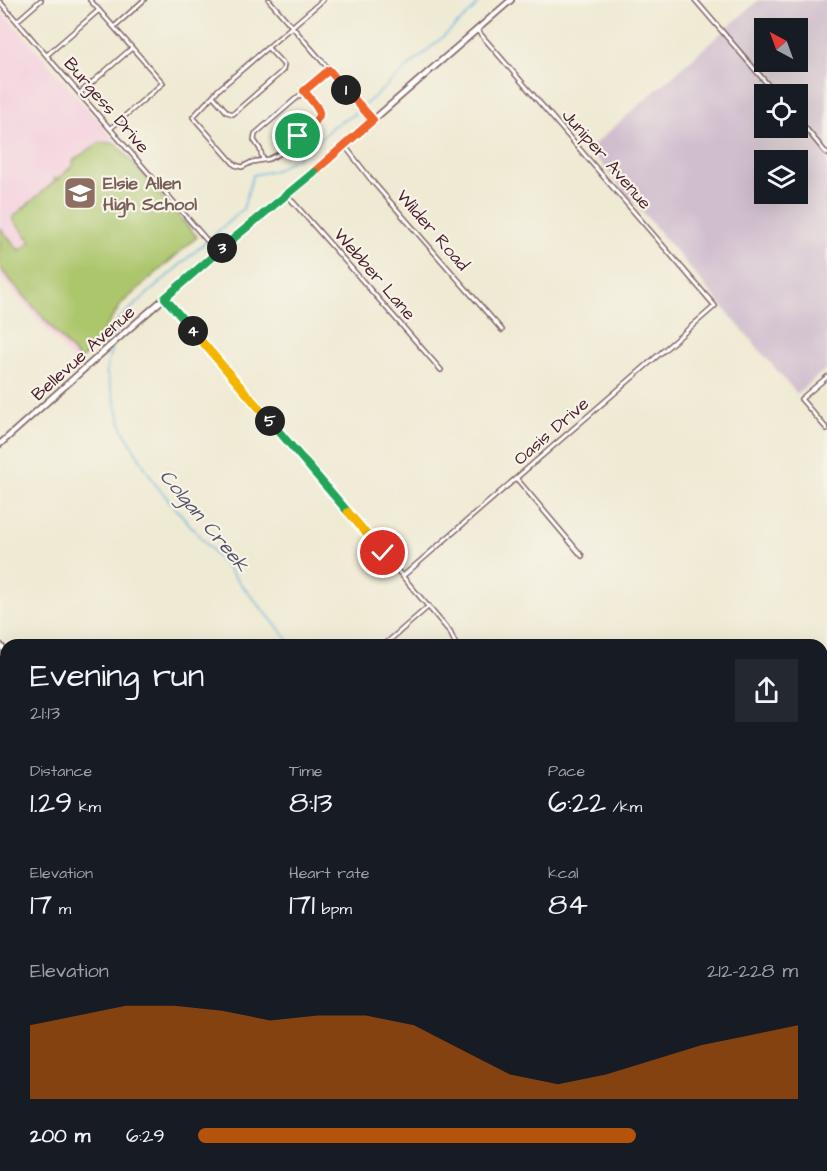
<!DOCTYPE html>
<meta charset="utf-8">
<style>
body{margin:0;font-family:"Architects Daughter",sans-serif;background:#242831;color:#f1f3f6;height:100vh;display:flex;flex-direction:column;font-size:22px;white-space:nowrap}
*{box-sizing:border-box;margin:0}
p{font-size:20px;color:#9ea1a6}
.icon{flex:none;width:33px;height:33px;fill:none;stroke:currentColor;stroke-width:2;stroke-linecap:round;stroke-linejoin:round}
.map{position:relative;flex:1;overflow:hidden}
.details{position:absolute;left:0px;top:639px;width:828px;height:532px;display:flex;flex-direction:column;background:#171b24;border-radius:18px 18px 0 0;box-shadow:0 6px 24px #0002}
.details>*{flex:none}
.needle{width:39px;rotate:319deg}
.controls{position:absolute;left:754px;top:18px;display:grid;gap:12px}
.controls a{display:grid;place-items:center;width:54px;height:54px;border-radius:0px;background:#171b24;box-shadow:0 6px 24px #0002;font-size:30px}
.pin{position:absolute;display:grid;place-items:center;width:51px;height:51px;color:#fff;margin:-26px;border:3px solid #fff;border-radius:50%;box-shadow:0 2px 6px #0007}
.km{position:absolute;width:30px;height:30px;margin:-15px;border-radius:50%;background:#222;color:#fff;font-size:16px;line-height:30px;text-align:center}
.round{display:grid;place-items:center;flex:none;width:63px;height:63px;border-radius:0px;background:#242831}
.head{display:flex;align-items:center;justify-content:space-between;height:102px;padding:0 30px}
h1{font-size:33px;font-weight:600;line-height:45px}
.stats{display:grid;grid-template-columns:repeat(3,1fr);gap:9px;height:102px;padding:6px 30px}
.stats div{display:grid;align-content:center}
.stats b{font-size:30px;font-weight:600}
.stats small{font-size:16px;font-weight:400}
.stats p{font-size:16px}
.chart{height:168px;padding:12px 30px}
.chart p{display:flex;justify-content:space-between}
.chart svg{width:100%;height:108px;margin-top:6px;fill:#b45309;opacity:.7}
ul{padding:0 30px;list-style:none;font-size:20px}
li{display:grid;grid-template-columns:96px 72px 1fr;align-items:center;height:45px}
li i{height:15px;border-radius:8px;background:#b45309}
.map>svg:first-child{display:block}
.built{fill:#f4cfde}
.industrial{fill:#d0bdce;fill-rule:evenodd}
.green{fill:#acc66c;stroke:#7b724c;stroke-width:1.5}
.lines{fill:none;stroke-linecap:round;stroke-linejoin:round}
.stream{stroke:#61b1dc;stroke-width:1.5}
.minor-casing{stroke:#846666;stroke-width:6}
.tertiary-casing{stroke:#846666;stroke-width:8}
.secondary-casing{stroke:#846666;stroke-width:8}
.minor{stroke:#fff;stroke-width:3}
.tertiary{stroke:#fff;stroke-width:4.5}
.secondary{stroke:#fff;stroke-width:4.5}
.split-1-casing{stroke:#fff;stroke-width:12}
.split-2-casing{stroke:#fff;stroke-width:12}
.split-3-casing{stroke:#fff;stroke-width:12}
.split-4-casing{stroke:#fff;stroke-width:12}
.split-5-casing{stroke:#fff;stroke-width:12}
.split-6-casing{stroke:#fff;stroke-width:12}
.split-7-casing{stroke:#fff;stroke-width:12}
.split-1{stroke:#f0652b;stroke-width:8}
.split-2{stroke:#f0652b;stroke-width:8}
.split-3{stroke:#22a559;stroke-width:8}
.split-4{stroke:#22a559;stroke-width:8}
.split-5{stroke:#f5b400;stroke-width:8}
.split-6{stroke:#22a559;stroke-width:8}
.split-7{stroke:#f5b400;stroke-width:8}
.labels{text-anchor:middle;stroke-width:4.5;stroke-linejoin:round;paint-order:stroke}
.street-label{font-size:18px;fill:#4a1f2b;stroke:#f7f3e8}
.education-label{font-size:18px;font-weight:bold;fill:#785e54;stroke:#f7f3e8;text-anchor:start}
.water-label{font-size:20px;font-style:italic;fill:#525269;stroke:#f7f3e8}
</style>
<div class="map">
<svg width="827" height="1171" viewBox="0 0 827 1171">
<rect width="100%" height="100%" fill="#f7f3e8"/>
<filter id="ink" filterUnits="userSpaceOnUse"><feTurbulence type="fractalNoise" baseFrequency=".0167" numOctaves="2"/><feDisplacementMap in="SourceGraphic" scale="12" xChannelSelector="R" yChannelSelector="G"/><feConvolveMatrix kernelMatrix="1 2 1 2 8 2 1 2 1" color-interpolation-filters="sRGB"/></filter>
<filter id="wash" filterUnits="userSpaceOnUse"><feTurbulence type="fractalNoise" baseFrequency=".008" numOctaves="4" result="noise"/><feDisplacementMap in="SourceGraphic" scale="24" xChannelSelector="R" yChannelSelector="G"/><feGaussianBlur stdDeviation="1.35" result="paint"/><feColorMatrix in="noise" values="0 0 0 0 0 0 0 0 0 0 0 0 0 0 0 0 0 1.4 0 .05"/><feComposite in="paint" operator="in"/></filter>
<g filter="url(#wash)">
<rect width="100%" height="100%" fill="#efead3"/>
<path class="built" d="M0 8 198 236 122 303 106 327 103 339 76 363 0 276Z"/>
<path class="industrial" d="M759 0H827V368L797 394 589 149ZM765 28H798V62H765ZM765 94H798V128H765ZM765 160H798V194H765Z"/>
<path class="green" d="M100 142 116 144 197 237 122 303 106 327 103 339 80 360 0 268V228L20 251 31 241 14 221 13 217 55 181 54 178 57 180 74 164 73 161C82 153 91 149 100 142Z"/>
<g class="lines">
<path class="stream" d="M113 341 118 320 243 209 253 175 276 170 311 149 332 127 353 115 452 29 472 11 481 0
M112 346 106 371 123 430 155 484 293 645
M464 1167 465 1166"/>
</g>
</g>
<g filter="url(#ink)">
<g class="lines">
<g class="minor-casing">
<path id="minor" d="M90 0 163 83 111 128
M269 0 373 120
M695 0 776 94
M0 2 217 252
M17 21 41 0
M115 26 144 0
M47 55 99 10
M304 91 320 109V116L279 154 269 159 252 162 242 167 235 165 193 117 218 90 323 0
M80 93 132 48
M214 97 227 112 233 114 279 74 283 70 284 65 268 48
M798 119 827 154
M345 146 372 181 502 330
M263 160 260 149 254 140 255 134 329 70
M287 195 441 370
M165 298 450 632 456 645
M827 377 801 399 827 429
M517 479 582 556
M403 576 715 306 477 30
M384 645 429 606
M0 674 6 669
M822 1105 827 1111"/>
</g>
<g class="tertiary-casing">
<path id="tertiary" d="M0 444 130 328 237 235 287 195 511 0"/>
</g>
<g class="secondary-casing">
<path id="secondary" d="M0 645 6 652
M822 1019 827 1014
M446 1166 450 1171
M648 1171 654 1166"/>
</g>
<use href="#minor" class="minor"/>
<use href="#tertiary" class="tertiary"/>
<use href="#secondary" class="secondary"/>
</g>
</g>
<g class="lines" filter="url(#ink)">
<g class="split-1-casing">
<path id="split-1" d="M298 136C323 114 327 118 304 91L329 70 346 90"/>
</g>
<g class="split-2-casing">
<path id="split-2" d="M314 172 373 120 346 90"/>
</g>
<g class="split-3-casing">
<path id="split-3" d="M222 248 314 172"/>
</g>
<g class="split-4-casing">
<path id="split-4" d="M193 331 165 298 222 248"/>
</g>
<g class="split-5-casing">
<path id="split-5" d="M193 331 270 421"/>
</g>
<g class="split-6-casing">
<path id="split-6" d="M270 421 348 512"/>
</g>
<g class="split-7-casing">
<path id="split-7" d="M348 512 383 553"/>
</g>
<use href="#split-1" class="split-1"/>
<use href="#split-2" class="split-2"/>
<use href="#split-3" class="split-3"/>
<use href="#split-4" class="split-4"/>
<use href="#split-5" class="split-5"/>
<use href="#split-6" class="split-6"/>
<use href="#split-7" class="split-7"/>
</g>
<defs>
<g id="school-square" transform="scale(1.725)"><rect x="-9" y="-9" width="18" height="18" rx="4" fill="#8d6e63" stroke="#f7f3e8"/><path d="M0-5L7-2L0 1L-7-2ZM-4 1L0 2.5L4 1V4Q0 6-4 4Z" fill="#fff"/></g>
</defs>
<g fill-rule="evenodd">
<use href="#school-square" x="80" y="193"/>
</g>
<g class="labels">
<g class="street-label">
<text transform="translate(107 105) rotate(49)" y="6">Burgess Drive</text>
<text transform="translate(607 159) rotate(49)" y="6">Juniper Avenue</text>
<text transform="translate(433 230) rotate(49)" y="6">Wilder Road</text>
<text transform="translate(375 274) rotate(49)" y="6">Webber Lane</text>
<text transform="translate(83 353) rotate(-42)" y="6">Bellevue Avenue</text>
<text transform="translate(551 431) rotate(-41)" y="6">Oasis Drive</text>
</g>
<g class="education-label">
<text x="103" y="189">Elsie Allen<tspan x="103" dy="21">High School</tspan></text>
</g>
<g class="water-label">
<text transform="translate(205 520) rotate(50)" y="7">Colgan Creek</text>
</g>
</g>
</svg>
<div class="controls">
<a><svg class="needle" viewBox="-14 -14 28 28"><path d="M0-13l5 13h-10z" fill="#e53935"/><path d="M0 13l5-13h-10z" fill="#9ea1a6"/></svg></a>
<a><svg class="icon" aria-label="locate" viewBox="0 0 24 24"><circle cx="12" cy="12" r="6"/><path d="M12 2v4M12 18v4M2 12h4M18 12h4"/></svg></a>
<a><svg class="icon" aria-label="layers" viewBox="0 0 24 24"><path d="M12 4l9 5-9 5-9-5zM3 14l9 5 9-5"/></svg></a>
</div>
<div class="pin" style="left:298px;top:136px;background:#1e9e55"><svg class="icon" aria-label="arrive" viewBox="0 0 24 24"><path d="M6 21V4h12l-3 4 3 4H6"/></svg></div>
<div class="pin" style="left:383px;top:553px;background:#d93025"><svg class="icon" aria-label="check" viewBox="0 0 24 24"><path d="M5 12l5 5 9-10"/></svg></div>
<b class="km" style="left:346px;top:90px">1</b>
<b class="km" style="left:222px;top:248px">3</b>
<b class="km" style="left:193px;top:331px">4</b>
<b class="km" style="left:270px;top:421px">5</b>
<section class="details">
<div class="head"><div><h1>Evening run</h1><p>21:13</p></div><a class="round"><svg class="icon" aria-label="share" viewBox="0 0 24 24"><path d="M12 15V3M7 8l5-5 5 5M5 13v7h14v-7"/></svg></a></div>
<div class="stats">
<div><p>Distance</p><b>1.29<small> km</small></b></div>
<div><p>Time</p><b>8:13</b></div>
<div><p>Pace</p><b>6:22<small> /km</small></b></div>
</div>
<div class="stats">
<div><p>Elevation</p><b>17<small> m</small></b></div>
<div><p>Heart rate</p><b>171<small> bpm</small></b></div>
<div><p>kcal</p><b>84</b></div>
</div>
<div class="chart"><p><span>Elevation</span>212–228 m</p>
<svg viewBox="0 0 160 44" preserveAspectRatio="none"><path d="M0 44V14L10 10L20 6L30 6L40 8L50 12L60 10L70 10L80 14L90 24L100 34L110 38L120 34L130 28L140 22L150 18L160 14V44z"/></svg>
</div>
<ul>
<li><b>200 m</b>6:29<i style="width:73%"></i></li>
</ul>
</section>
</div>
